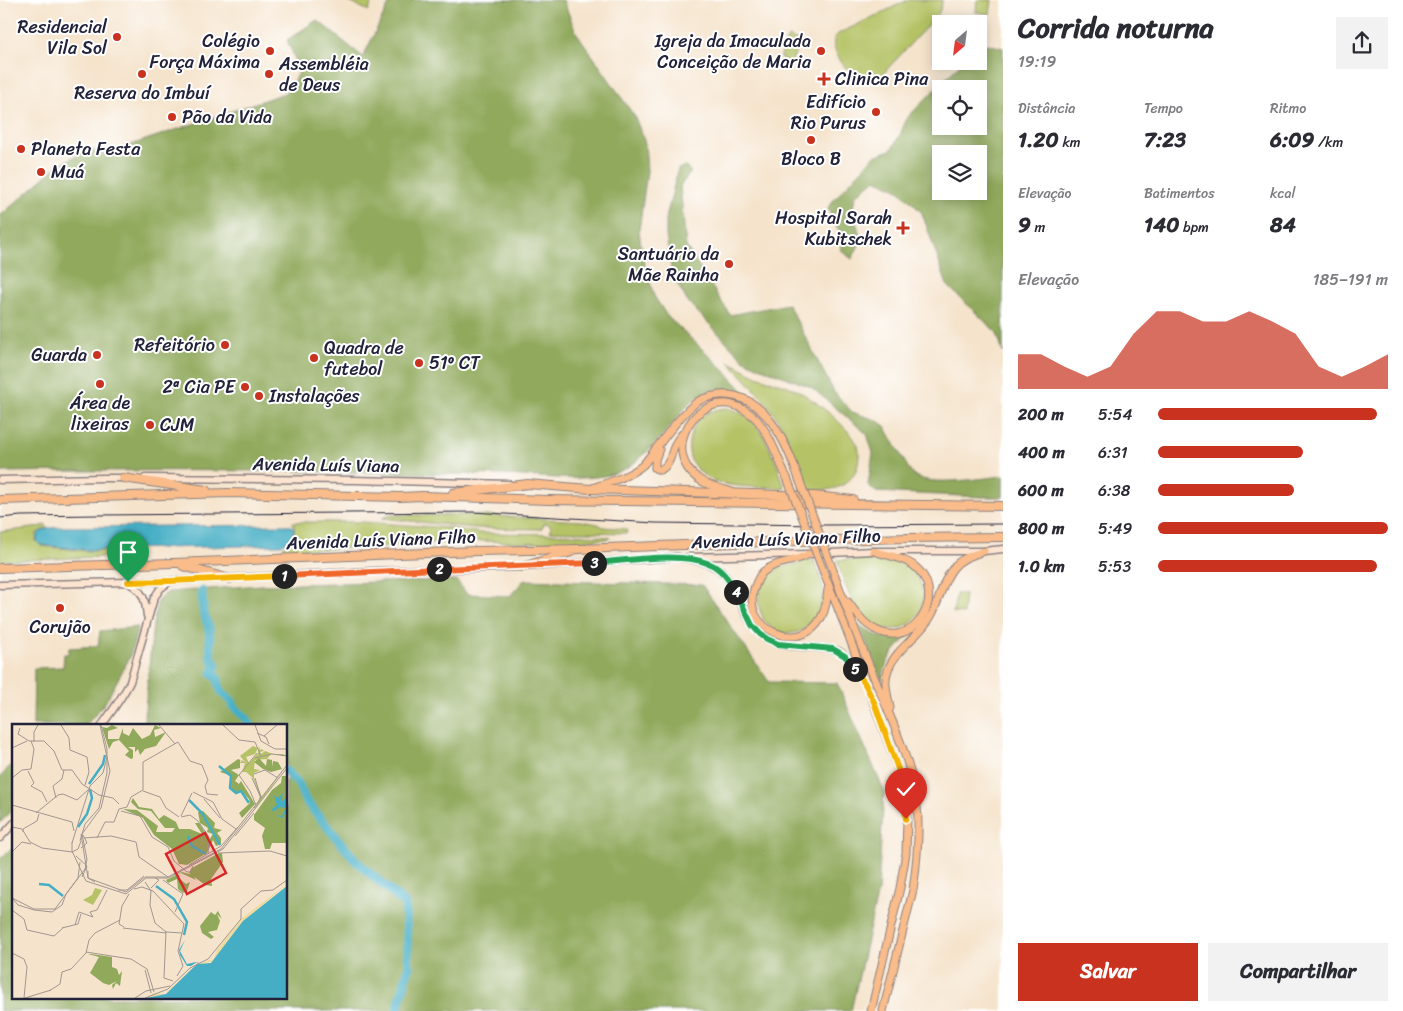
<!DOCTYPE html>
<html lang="pt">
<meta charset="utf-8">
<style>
body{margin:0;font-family:Sriracha,sans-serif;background:#f2f2f3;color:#2b2b33;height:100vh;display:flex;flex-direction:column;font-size:19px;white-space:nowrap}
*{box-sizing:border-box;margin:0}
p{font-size:16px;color:#7c7c81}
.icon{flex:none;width:28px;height:28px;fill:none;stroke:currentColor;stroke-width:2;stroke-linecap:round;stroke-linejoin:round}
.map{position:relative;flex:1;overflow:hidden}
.panel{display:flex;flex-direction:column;background:#fff;width:400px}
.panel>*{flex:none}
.needle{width:32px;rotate:208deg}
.tools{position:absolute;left:932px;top:15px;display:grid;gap:10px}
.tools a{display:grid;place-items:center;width:55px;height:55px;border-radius:0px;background:#fff;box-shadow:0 2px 12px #0003;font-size:25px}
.pin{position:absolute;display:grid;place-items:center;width:42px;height:42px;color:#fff;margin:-51px -21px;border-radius:50% 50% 50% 0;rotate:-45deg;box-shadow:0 0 5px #0007}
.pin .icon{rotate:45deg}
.km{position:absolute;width:25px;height:25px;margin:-12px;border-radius:50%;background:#222;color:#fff;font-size:14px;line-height:25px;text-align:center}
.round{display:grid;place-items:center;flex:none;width:52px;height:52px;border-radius:0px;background:#f2f2f3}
.overview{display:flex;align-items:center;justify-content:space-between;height:85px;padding:0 15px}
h1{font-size:28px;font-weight:700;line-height:38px}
.stats{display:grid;grid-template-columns:repeat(3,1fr);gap:8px;height:85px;padding:5px 15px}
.stats div{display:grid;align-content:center}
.stats b{font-size:21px;font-weight:700}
.stats small{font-size:14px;font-weight:400}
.stats p{font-size:14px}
.chart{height:140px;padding:10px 15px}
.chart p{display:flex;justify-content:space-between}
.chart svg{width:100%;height:90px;margin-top:5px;fill:#c8321e;opacity:.7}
.primary-button{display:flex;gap:10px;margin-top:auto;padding:10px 15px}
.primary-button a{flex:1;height:58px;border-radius:0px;background:#c8321e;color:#fff;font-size:20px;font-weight:700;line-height:58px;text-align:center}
.primary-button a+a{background:#f2f2f3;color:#2b2b33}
ul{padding:0 15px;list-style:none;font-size:16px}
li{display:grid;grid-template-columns:80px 60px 1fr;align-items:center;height:38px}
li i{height:12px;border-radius:6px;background:#c8321e}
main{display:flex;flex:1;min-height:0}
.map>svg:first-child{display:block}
.green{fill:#b5c366;stroke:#6c7250}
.forest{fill:#90a95b;stroke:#59664b;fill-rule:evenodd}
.water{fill:#45aec4;stroke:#346880}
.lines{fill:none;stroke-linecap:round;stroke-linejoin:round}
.river{stroke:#45aec4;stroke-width:9}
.secondary-casing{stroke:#8c8283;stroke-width:9}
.primary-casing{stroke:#8c8283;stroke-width:9}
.highway-casing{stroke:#8c8283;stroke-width:10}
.secondary{stroke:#fde4d0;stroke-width:6}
.primary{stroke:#f9bc8a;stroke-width:7}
.highway{stroke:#f9bc8a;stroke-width:8}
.rail{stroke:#22223b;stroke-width:1}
.primary-bridge-casing{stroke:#8c8283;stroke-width:9;stroke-linecap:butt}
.primary-bridge{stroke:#f9bc8a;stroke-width:7}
.split-1-casing{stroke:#fff;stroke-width:10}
.split-2-casing{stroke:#fff;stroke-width:10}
.split-3-casing{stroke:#fff;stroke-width:10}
.split-4-casing{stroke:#fff;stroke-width:10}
.split-5-casing{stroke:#fff;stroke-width:10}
.split-6-casing{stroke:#fff;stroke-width:10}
.split-1{stroke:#f5b400;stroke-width:6}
.split-2{stroke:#f0652b;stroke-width:6}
.split-3{stroke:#f0652b;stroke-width:6}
.split-4{stroke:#22a559;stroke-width:6}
.split-5{stroke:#22a559;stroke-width:6}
.split-6{stroke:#f5b400;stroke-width:6}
.poi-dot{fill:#c8321e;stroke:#fff;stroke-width:2}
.labels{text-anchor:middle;stroke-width:4;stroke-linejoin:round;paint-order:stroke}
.poi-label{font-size:18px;fill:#22223b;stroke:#fff;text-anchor:end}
.street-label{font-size:18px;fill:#22223b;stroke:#fff}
.inset-river{fill:none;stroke:#45aec4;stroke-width:2.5}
.inset-road{fill:none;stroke:#a19691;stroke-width:1}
.view{fill:#d62828;fill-opacity:0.15;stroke:#d62828;stroke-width:2.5}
.inset-edge{fill:none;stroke:#22223b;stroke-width:2.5}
</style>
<main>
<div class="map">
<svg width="1003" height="1011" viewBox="0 0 1003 1011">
<rect width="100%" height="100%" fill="#fff"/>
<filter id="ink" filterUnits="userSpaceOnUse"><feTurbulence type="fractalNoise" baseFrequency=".02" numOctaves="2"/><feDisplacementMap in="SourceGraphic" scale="10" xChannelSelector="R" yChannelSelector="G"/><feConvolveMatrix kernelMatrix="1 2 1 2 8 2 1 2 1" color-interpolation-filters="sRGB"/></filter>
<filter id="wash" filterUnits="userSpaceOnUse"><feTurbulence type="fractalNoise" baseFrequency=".0096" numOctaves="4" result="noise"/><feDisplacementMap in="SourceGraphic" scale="20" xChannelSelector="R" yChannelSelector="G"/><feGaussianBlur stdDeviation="1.12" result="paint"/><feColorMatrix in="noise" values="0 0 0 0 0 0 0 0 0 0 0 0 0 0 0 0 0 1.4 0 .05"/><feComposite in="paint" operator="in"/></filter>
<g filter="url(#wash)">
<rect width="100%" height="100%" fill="#f5e3cb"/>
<path class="green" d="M345 0H372L369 11Z
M908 0H942V3L939 13 879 78C874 80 869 82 863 81 852 79 831 52 834 41 834 38 836 36 838 34Z
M977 0H992L990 14 976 12Z
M788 37 800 42 791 63 780 58Z
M729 362C739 366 748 372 757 376 769 381 781 383 793 388 810 396 851 428 858 446 860 453 859 465 855 472 846 490 826 491 809 490 799 472 793 452 785 433 773 407 749 383 729 362Z
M727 408C754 414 763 432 773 456 778 467 782 478 785 489 755 484 711 494 692 462 687 452 688 439 693 429 699 414 712 409 727 408Z
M391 515H475L581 521 598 524 603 527 626 529 627 533 549 531 551 527 549 524 545 523 541 529 476 528 382 518Z
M293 522H363L450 528 479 533 568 534 610 537V539L536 543 483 541 410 543 378 547 282 551V548C291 540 297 534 293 522Z
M46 525 47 528 37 533 36 541 41 546 88 551 125 550V556L0 561V532L33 528Z
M813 559C818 571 824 583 823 597 822 620 801 640 777 631 771 628 766 623 762 618L763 617C755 604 757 584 769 574 778 566 791 565 802 563V560Z
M837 560C856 560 885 556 902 564 922 572 931 600 916 618 902 635 876 631 862 616 849 600 843 579 837 560Z
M956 594H965L963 614 953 613Z"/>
<path class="forest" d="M391 0H563L576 32 635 117 645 143 647 171 639 230 642 256 654 296 667 316 719 365 746 394C738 392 727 388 719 389 694 391 683 412 668 429 651 449 631 472 604 476 570 481 536 476 502 475 468 474 434 474 400 473 267 470 133 470 0 472V216L59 165 85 151H113L285 93 300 71 287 40 317 20 363 57Z
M988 44 1003 48V353L997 333 947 285 922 213 899 190 875 179 855 196 852 213 858 228 861 241 852 259 841 250 840 231 834 224 828 208 831 203 874 156 891 150 900 135 907 118 963 61H979V48ZM941 89H979V126H941ZM941 154H979V191H941Z
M685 166 691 172 680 186 686 246 730 315 788 304 834 392 852 412 876 420 885 426 911 473C913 474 915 476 917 477 934 486 984 478 1003 476V497H982L876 492 868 485 873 453 867 434 811 387 759 367 743 359 687 301 672 274 666 235V218L678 169Z
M456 580 467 594 510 596 524 580 702 585 769 682 837 683 884 791 878 891 851 1011H0V859L14 846V997H286V725H139L144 720 153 624 158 600 168 592 261 585Z
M859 625 873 634 891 639 912 632C895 650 886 656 882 682Z
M138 627 130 657 105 703 86 725H33L34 668 63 667 64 654H68L69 648 98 646 100 631Z
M14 761V807L0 823V778Z"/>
<path class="water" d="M287 525 292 526 294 529C293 538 289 541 281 545L87 550 41 545 37 541C36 528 51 528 61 527Z"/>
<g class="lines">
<path class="river" d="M202 591 203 611 209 628 211 657 216 665 212 673 218 679 219 686 223 694 232 701 234 707 246 718 250 725
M286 771 299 785 305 800 357 862 405 904 409 967 397 1011"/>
</g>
</g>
<g filter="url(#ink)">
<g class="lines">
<g class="secondary-casing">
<path id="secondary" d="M145 478 355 480 509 484
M0 480 104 478H127
M688 557 809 554 873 551H984L1003 549
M129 583C144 592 145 599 147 616
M0 585 170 581 376 571 522 567 678 557
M102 725C112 711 122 698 130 682L154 598 160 589 169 582
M0 838 14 823"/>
</g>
<g class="primary-casing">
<path id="primary" d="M659 449 655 460V468L660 470C671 465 670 455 675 445 676 441 679 438 682 434
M592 488C610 482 628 477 643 465 659 446 673 423 692 406 700 398 710 396 720 395 765 392 787 444 799 479
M732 492C722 489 709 486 700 480 657 452 698 385 743 409 748 412 754 416 758 421 771 437 778 459 787 478
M809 554C795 563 777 560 763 572 758 577 756 583 754 589 741 630 801 655 821 618 826 609 827 599 828 589
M674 557C686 559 700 559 711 565 741 579 738 619 765 637 780 648 802 646 820 648 828 648 836 649 842 653 850 659 856 670 861 678
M824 573 848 634 898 769 904 795 907 819 906 853 900 888 871 1011
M834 573C849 616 866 659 884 701 898 735 913 770 917 806 920 834 917 862 913 890L883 1011
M848 602C854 610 860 619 868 625 911 658 952 594 913 565 902 557 886 555 873 551
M890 708C888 696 883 682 888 670 896 648 920 636 931 616 940 601 942 580 954 567 961 558 973 555 984 551"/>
</g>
<g class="highway-casing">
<path id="highway" d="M123 478 206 490
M453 493 528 484 590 489 814 496 853 500
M0 500 228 493 400 497 423 496 548 500 1003 506
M183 566 230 579
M522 567 571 552
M0 568 174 563 477 551 579 549 764 542 908 538 1003 537"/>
</g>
<use href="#secondary" class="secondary"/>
<use href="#primary" class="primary"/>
<use href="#highway" class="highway"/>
<path class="rail" d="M0 518 21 516 98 515 472 512 655 523 825 525 1003 524"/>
<g class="primary-bridge-casing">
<path id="primary-bridge" d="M787 478 824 573
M799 479 834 573"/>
</g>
<use href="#primary-bridge" class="primary-bridge"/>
</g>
</g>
<g class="lines" filter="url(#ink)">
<g class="split-1-casing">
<path id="split-1" d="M128 582 170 581 284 576"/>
</g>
<g class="split-2-casing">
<path id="split-2" d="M284 576 439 569"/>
</g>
<g class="split-3-casing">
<path id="split-3" d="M439 569 594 563"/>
</g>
<g class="split-4-casing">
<path id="split-4" d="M594 563C627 561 680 551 710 564 722 569 730 581 736 592"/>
</g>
<g class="split-5-casing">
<path id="split-5" d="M736 592 752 625 760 634 767 639 778 644 833 649 845 656 855 669"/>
</g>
<g class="split-6-casing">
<path id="split-6" d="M855 669 865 684 874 702 898 769 904 796 906 819"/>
</g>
<use href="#split-1" class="split-1"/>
<use href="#split-2" class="split-2"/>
<use href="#split-3" class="split-3"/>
<use href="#split-4" class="split-4"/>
<use href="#split-5" class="split-5"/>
<use href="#split-6" class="split-6"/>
</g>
<g class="poi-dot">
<circle cx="117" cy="37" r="5"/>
<circle cx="270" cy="51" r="5"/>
<circle cx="821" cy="51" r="5"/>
<circle cx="142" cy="74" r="5"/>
<circle cx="269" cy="74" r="5"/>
<path d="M821.5 71.5h5v5h5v5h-5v5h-5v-5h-5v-5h5z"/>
<circle cx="876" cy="112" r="5"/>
<circle cx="172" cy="117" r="5"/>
<circle cx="811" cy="140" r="5"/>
<circle cx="21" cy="149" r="5"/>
<circle cx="41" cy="172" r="5"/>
<path d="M900.5 220.5h5v5h5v5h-5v5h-5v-5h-5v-5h5z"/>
<circle cx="729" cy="264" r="5"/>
<circle cx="225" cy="345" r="5"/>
<circle cx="97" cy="355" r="5"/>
<circle cx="314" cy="358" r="5"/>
<circle cx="419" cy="363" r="5"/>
<circle cx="100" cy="384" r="5"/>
<circle cx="245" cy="387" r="5"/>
<circle cx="259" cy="396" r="5"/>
<circle cx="150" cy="425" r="5"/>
<circle cx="60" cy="608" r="5"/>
</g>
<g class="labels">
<g class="poi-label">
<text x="107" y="33">Residencial<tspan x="107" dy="21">Vila Sol</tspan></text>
<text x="260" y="47">Colégio<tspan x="260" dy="21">Força Máxima</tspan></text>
<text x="811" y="47">Igreja da Imaculada<tspan x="811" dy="21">Conceição de Maria</tspan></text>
<text x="279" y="70" text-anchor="start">Assembléia<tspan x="279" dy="21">de Deus</tspan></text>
<text x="835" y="85" text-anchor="start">Clinica Pina</text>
<text x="142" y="99" text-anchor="middle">Reserva do Imbuí</text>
<text x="866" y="108">Edifício<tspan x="866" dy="21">Rio Purus</tspan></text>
<text x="182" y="123" text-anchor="start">Pão da Vida</text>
<text x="31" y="155" text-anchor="start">Planeta Festa</text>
<text x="811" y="165" text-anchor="middle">Bloco B</text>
<text x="51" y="178" text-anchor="start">Muá</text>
<text x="892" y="224">Hospital Sarah<tspan x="892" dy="21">Kubitschek</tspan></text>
<text x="719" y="260">Santuário da<tspan x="719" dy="21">Mãe Rainha</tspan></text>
<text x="215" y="351">Refeitório</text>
<text x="324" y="354" text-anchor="start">Quadra de<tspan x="324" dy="21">futebol</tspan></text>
<text x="87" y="361">Guarda</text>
<text x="429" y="369" text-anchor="start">51º CT</text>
<text x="235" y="393">2ª Cia PE</text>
<text x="269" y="402" text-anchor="start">Instalações</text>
<text x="100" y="409" text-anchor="middle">Área de<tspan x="100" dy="21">lixeiras</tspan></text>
<text x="160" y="431" text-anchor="start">CJM</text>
<text x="60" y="633" text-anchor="middle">Corujão</text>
</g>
<g class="street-label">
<text transform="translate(326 465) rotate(1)" y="6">Avenida Luís Viana</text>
<text transform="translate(786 539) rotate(-2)" y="6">Avenida Luís Viana Filho</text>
<text transform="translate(381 540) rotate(-2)" y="6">Avenida Luís Viana Filho</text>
</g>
</g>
<g transform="translate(12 724)">
<rect width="275" height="275" fill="#f5e3cb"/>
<path d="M241 22 246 24 243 30 234 33 237 39 246 29 247 22 248 26 250 25 252 27 248 28 249 30 253 27 261 30H271L275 32 259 30 255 35 243 36 242 45 248 46 242 49V54L250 73 275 41 242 87 248 72 241 54 234 48H230L228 55 233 39H226L231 37 235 40 228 32ZM83 164 90 166 81 181 71 176 80 171Z" fill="#b5c366"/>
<path d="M100 1 106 4 96 7V15H107L111 4V9L117 12 121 4 130 15 138 11 143 1 149 4 142 6 143 13 154 8 144 22 133 25 128 31 126 25 123 28V23H116L121 26V34L119 35 113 31 117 27 107 16 101 18 97 25 90 3 95 4ZM247 34 254 42 255 35 260 36V43L261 37 266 38 270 45 259 48 251 45 242 38ZM226 35 231 37 235 40 228 36V44L219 46 227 51 223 57 227 60 229 57 243 80 230 94 227 89 238 79 237 75 229 67 223 69 218 63 220 52 208 48ZM270 52H275V119H260L258 125H253L250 112 253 104 242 96V91L260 66 269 59ZM121 74 127 83 140 85 147 95 152 91 164 98 167 105H178L190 110 183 99H187L197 115 195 127 197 116 201 110 195 108 196 104 188 99 186 88 191 87 203 99 202 104 210 106 205 109 209 114V120L204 122 201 116 195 129 175 141 167 140 160 125 142 111 131 94 111 85 125 86 146 102 144 108H160L163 104H153L139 87 126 85 119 78ZM207 129H210L211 138 199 155 200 162 193 161 177 149 180 144ZM170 148 181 151 184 156 169 149 164 152 174 160 178 158 175 167 171 169 166 165 165 155 156 159 154 156ZM206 187 210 195 205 190 208 197 205 206 196 208 202 213 199 215 190 209 188 202 199 188 203 191ZM76 230H79L100 233V243L105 245 107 251 110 247 108 262 104 259 101 265 100 261 105 257 97 261 91 259 78 249 87 233Z" fill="#90a95b"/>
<path d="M275 160 232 197 202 237 183 242 171 257 153 270 134 274 142 269 153 270 184 241 202 235 205 226 230 194Z" fill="#eeda9e"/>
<path d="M271 69 269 78 275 73V87L270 94 264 91 270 92 274 84 268 83 261 88 260 85 265 81 262 71 266 74ZM275 162V274H134L154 270 186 239 185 238 179 242H175L168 231 167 226 173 216 172 207 173 216 168 227 175 240 184 238H186L187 240 199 239 231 197Z" fill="#45aec4"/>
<path class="inset-river" d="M207 42 219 52 218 64 224 69 229 67 237 79M77 60 91 40 93 31M177 76 190 89 208 121M66 103 75 90 80 74 78 65M176 112 180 122 194 130M27 160 37 161 51 172M144 162 162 175 175 198 172 211"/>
<path class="inset-road" d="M49 1 57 14 58 26 75 33M147 1 163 20M211 1 227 16 243 18 249 32M243 1 249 17 263 25H275M8 4 6 10 17 17M245 9 254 13 257 20M252 12 265 1M17 17H32L42 27 50 46H60L70 60 87 71 101 74 107 80M22 18V8L26 1M0 24 15 17M243 34 260 30 275 32M16 47 22 59 19 62 30 68 35 78M242 50 253 46 266 54M0 54 10 46 19 45 22 25 19 17M240 54 249 74 243 54M73 61 77 48 75 33M131 66V38L166 18 178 37 190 41 196 56 193 62 195 70 206 71M131 67 148 73 154 84 167 93M181 68 201 78 210 95 224 105M44 74 41 62 50 55 52 46M192 75 208 94M0 81 60 98 62 107M242 84 244 81 238 67 227 51 245 29M109 87 128 92 140 113 156 123 162 137 175 148H178L181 142M24 89 46 71 51 70 65 76 76 66M169 92 180 69M169 93 178 91 186 97 197 113 196 130M0 103 10 105 18 118 30 124 60 128 66 125 69 117M11 108V105L25 97 27 90M69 110 76 154 114 168 133 153H156L209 125 275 41M223 112 242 89M72 114 99 112 124 118 127 133 156 153M85 114 93 98H102L107 85 115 83 119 73 131 66M68 117 73 100 87 84 95 49V25L89 1M60 118V127L74 157 114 170 134 154H156L211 125 275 44M60 119 78 62 91 49 95 33M69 124 75 119 71 111M0 128 10 118 19 120M206 129 258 127 275 132M64 132 75 142 70 153M177 141 209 122 226 103M76 147V154L83 158M151 156 171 170 163 188M133 158 139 167 138 181 143 199 154 208 170 209M139 164 147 156 143 154M122 165 130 163 141 167 172 200 166 227 171 242 165 252M106 166H115L132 152M0 174 6 181 22 186 40 188 50 181 54 170 73 145 75 135 70 110 89 84 98 47 88 1M0 174 22 185H43L66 154 68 138M0 186 12 195 15 206 42 212 52 203M63 201 67 188 81 193 78 188 85 186 95 166M112 203 107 200 110 182 117 170M50 204 66 200 69 190M111 204 154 209M154 207 152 254 161 257M74 228 119 235 135 245 142 268M0 229 12 235 15 243 12 274M133 246 139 269M37 267 48 260 50 248 59 245 74 229 77 216 83 209 108 196M13 274 39 266M123 274 134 267 158 262M133 274 156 265 178 244 196 235 229 195V185L249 167 261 166 275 156"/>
<path class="view" d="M193 109 214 149 175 170 154 130Z"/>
<rect width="275" height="275" class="inset-edge"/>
</g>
</svg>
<div class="tools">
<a><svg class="needle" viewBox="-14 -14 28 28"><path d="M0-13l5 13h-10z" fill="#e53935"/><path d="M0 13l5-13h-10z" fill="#7c7c81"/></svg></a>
<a><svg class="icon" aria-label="locate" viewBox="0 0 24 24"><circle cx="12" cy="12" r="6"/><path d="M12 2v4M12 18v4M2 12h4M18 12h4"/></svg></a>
<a><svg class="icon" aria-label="layers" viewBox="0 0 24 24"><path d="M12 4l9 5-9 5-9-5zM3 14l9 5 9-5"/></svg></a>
</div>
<div class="pin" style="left:128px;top:582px;background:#1e9e55"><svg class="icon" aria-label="arrive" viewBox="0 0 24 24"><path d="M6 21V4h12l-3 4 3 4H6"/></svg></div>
<div class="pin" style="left:906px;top:819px;background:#d93025"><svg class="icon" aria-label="check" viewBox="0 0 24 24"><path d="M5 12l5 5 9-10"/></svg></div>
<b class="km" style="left:284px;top:576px">1</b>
<b class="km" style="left:439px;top:569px">2</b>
<b class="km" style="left:594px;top:563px">3</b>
<b class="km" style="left:736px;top:592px">4</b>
<b class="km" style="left:855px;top:669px">5</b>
</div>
<section class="panel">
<div class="overview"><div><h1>Corrida noturna</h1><p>19:19</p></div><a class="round"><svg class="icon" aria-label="share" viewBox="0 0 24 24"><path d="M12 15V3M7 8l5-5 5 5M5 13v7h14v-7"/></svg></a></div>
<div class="stats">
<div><p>Distância</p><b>1.20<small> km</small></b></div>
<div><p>Tempo</p><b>7:23</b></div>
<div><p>Ritmo</p><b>6:09<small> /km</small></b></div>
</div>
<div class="stats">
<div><p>Elevação</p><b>9<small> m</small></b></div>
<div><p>Batimentos</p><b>140<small> bpm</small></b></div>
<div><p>kcal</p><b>84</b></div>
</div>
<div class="chart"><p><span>Elevação</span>185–191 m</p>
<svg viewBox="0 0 160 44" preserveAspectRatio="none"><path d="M0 44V27L10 27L20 33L30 38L40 33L50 17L60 6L70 6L80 11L90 11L100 6L110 11L120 17L130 33L140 38L150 33L160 27V44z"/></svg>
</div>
<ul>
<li><b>200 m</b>5:54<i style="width:95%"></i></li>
<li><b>400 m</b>6:31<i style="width:63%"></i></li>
<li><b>600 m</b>6:38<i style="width:59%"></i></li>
<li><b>800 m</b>5:49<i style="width:100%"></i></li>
<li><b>1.0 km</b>5:53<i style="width:95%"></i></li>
</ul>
<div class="primary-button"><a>Salvar</a><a>Compartilhar</a></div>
</section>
</main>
